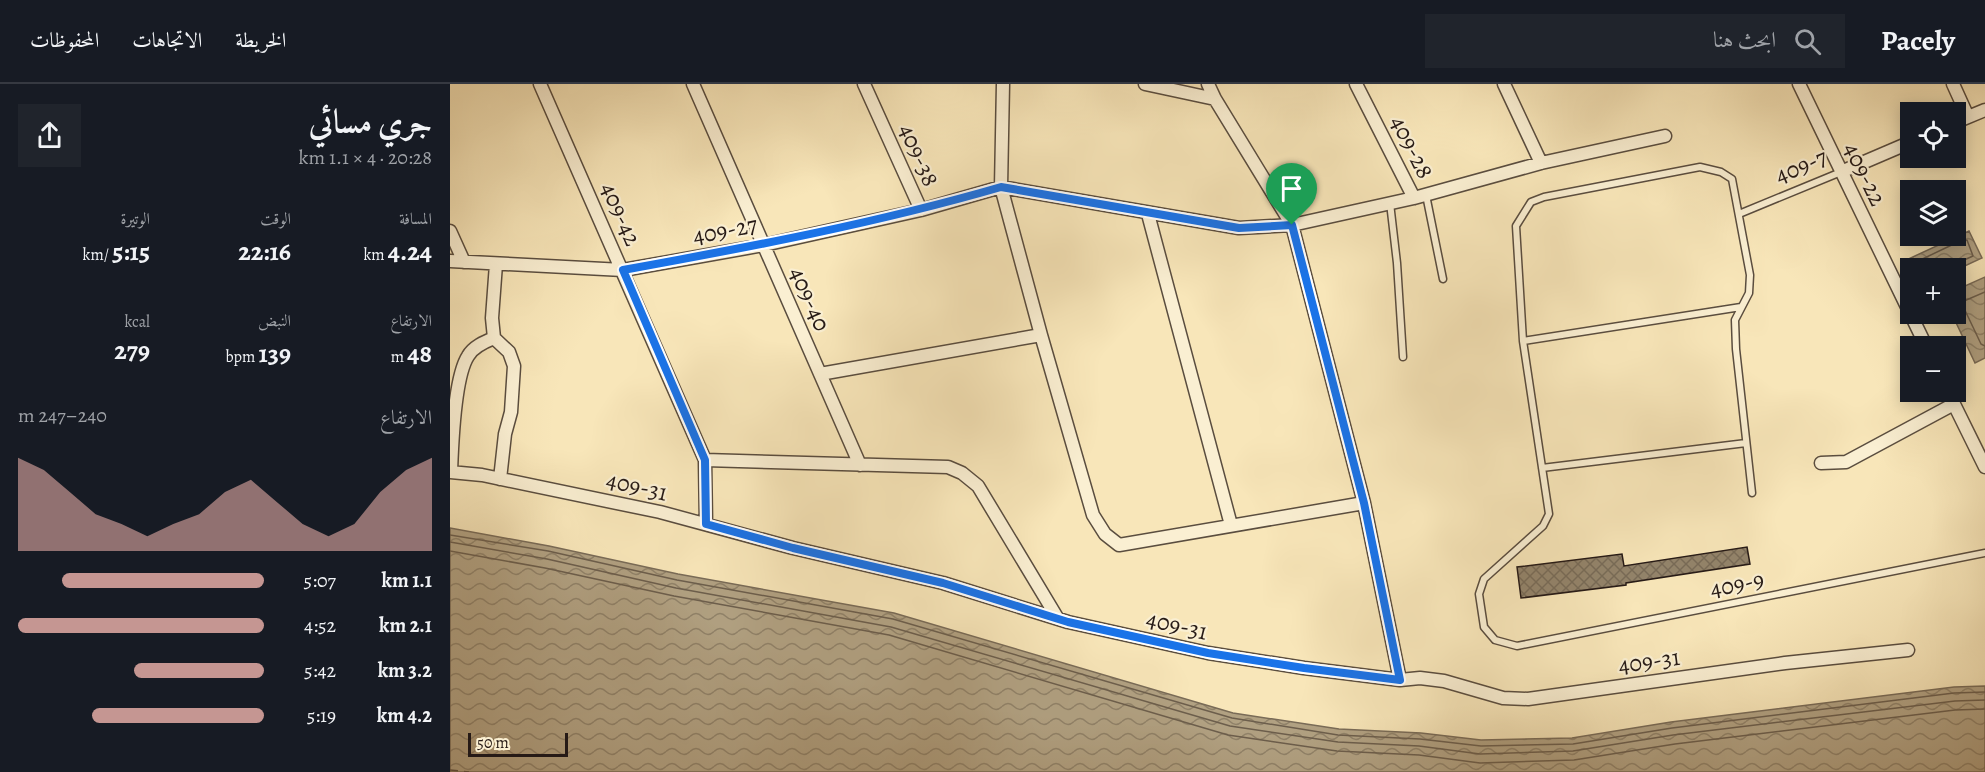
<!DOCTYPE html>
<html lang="ar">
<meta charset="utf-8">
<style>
body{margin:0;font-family:Alegreya,Amiri,serif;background:#20242c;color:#f1f3f6;direction:rtl;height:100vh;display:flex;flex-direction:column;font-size:22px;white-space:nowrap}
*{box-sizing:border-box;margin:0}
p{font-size:20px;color:#9ea1a6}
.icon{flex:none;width:33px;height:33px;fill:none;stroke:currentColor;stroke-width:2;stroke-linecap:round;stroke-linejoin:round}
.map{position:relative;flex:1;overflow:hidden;direction:ltr}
.side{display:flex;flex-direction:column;background:#171b24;width:450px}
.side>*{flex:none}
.tools{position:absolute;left:1450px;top:18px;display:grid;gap:12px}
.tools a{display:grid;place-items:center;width:66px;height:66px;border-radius:0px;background:#171b24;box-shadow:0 3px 15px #0003;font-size:30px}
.scale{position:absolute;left:18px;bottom:15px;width:100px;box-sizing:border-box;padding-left:6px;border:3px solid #261a16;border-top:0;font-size:16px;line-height:21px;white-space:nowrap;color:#261a16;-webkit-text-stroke:4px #faefd2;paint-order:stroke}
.pin{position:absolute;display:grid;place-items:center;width:51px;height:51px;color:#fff;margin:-62px -26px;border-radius:50% 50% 50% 0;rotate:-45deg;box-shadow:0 0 6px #0007}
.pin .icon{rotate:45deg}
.round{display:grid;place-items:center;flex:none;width:63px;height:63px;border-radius:0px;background:#20242c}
.summary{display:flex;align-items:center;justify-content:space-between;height:102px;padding:0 18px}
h1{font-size:33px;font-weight:700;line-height:45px}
.stats{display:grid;grid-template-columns:repeat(3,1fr);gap:9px;height:102px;padding:6px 18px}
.stats div{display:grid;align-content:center}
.stats b{font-size:26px;font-weight:700}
.stats small{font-size:16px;font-weight:400}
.stats p{font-size:16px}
.chart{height:168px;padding:12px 18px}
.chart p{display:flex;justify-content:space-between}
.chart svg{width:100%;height:108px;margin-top:6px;fill:#c59692;opacity:.7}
ul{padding:0 18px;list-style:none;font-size:20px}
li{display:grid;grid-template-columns:96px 72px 1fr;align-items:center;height:45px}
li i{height:15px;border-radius:8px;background:#c59692}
header{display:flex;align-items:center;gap:36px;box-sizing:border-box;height:84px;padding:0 30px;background:#171b24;border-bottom:2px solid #363941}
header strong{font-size:28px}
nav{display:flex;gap:33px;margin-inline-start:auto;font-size:21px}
.search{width:420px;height:54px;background:#20242c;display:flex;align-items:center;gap:15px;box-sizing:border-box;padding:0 21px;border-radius:0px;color:#9ea1a6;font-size:22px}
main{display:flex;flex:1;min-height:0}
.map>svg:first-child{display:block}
.water{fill:url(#water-waves);stroke:#796b57;stroke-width:1.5}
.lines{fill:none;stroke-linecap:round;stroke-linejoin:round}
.shore{stroke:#6c5e4c;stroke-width:1.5}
.ferry{stroke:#5e5041;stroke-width:1.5;stroke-dasharray:8 6;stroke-linecap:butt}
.building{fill:url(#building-cross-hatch);stroke:#261a16;stroke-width:1.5}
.lane-casing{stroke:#5a4d3f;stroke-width:9}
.street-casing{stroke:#5a4d3f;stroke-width:15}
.lane{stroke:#faefd2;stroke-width:6}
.street{stroke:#faefd2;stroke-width:12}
.route-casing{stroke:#fff;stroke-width:12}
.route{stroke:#1a73e8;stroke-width:8}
.labels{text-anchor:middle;stroke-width:4.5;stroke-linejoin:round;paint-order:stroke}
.street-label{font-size:24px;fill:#261a16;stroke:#faefd2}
</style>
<header>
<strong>Pacely</strong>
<div class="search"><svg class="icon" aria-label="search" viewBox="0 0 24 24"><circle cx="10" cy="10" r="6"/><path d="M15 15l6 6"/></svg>ابحث هنا</div>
<nav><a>الخريطة</a><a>الاتجاهات</a><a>المحفوظات</a></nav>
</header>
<main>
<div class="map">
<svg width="1535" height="688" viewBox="0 0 1535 688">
<defs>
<pattern id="water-waves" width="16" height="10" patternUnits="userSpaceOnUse" patternTransform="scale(1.5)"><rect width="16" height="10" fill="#b1a182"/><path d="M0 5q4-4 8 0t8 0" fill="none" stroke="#908269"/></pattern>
<pattern id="building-cross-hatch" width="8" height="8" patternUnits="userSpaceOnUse" patternTransform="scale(1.5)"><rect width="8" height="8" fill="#93846b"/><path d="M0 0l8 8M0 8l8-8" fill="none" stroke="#786b57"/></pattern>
</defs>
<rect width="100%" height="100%" fill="#f8e6b9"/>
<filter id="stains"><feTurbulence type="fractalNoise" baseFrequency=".00333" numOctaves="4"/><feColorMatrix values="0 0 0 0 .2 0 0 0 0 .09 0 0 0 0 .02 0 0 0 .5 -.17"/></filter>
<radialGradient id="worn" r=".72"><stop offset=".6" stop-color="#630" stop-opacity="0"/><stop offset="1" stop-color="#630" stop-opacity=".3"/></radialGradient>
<path class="water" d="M1519 147 1532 174 1506 186V184H1461V192L1454 177Z
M1535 193V274L1525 279 1502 230H1506V206Z
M0 444 99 462 228 490 444 529 783 629 889 645 971 649 1031 656 1122 654 1221 638 1504 603 1535 602V688H0Z"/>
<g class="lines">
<path class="shore" d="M1464 184V179L1508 158 1517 156 1523 172 1503 181 1501 184
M1535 208 1514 217 1512 220 1531 260 1535 262
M0 451 98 467 227 496 443 535 782 634 888 651 970 655 1031 662 1123 660 1222 644 1504 609 1535 608
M0 458 97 475 226 504 441 543 780 642 888 658 969 662 1030 670 1123 667 1223 651 1505 617 1535 616
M0 467 95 484 224 512 439 551 778 651 887 667 969 671 1030 679 1124 676 1225 660 1505 626 1535 625"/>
<path class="ferry" d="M0 686 19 688"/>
</g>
<path class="building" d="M1297 463 1300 480 1176 499V501L1071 514 1067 483 1172 470 1174 482Z"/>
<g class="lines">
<g class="lane-casing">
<path id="lane" d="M976 111 993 195
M940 119 947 179 953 273
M1289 130 1391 88
M1073 257 1291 223
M1092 384 1296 359
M1302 409 1286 265 1285 236 1299 209 1300 191 1282 95 1271 88 1250 83 1094 113 1081 118 1066 142 1073 257 1099 430 1093 442 1034 495 1029 510 1034 543 1045 556 1067 562 1535 469"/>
</g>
<g class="street-casing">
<path id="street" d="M90 0 255 376 256 440
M243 0 410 381
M414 0 471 126
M553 0 551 103 591 251 643 431 655 450 669 461 914 419
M695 0 765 15
M758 0 765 15 842 141 914 419 950 596
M906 0 964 114
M1054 0 1091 79
M1349 0 1476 262
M1503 0 1518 33
M1506 38 1535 26
M1391 88 1461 58
M698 130 781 441
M0 147 14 178
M0 177 173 186 314 161 471 126 551 103 789 144 842 141 964 114 1091 79 1215 52
M46 180 42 234 44 254 59 268 64 282 61 328 55 350 50 395
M370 290 591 251
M1498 308 1535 383
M255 376 498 383 512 389 528 402 608 535
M1371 379 1396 378 1504 320
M0 388 32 391 210 428 343 464 493 499 618 538 758 569 854 584 950 596 970 594 994 597 1053 614 1078 615 1335 579 1458 566
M1 388C2 361 4 294 18 272 23 263 34 258 44 254"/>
</g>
<use href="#lane" class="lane"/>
<use href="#street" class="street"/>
</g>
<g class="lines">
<g class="route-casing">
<path id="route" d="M551 103 789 144 842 141 914 419 950 596 854 584 758 569 618 538 493 499 343 464 256 440 255 376 173 186C300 163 427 139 551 103Z"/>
</g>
<use href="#route" class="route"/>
</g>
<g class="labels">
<g class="street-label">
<text transform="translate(962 63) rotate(63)" y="8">409-28</text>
<text transform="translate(469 71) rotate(66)" y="8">409-38</text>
<text transform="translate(1351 82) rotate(-23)" y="8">409-7</text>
<text transform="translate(1415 90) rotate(64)" y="8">409-22</text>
<text transform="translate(171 130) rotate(66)" y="8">409-42</text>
<text transform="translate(275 146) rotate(-11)" y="8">409-27</text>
<text transform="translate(360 215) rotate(66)" y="8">409-40</text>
<text transform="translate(187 402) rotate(13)" y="8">409-31</text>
<text transform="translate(1287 500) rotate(-11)" y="8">409-9</text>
<text transform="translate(727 541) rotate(13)" y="8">409-31</text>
<text transform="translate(1199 577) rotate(-8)" y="8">409-31</text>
</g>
</g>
<rect width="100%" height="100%" filter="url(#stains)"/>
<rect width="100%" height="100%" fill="url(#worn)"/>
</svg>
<div class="tools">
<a><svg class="icon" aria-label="locate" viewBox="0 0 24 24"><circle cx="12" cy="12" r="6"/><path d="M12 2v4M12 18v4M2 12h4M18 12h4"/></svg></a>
<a><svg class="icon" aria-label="layers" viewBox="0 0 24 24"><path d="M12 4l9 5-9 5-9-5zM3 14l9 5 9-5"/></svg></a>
<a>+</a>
<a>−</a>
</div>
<div class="scale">50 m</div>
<div class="pin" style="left:842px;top:141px;background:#1e9e55"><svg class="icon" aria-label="arrive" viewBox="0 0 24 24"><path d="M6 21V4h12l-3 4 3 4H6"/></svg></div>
</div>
<section class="side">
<div class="summary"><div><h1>جري مسائي</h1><p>20:28 · 4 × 1.1 km</p></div><a class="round"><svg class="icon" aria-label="share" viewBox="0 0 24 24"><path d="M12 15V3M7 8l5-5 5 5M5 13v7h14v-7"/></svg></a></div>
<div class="stats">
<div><p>المسافة</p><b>4.24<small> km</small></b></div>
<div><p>الوقت</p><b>22:16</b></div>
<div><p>الوتيرة</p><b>5:15<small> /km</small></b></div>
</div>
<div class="stats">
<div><p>الارتفاع</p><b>48<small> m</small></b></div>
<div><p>النبض</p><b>139<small> bpm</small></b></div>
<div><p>kcal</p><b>279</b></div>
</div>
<div class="chart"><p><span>الارتفاع</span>240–247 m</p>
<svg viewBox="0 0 160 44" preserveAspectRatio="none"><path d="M0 44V6L10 11L20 20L30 29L40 33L50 38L60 33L70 29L80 20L90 15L100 24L110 33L120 38L130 33L140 20L150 11L160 6V44z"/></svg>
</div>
<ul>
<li><b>1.1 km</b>5:07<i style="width:82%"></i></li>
<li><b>2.1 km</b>4:52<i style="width:100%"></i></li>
<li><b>3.2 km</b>5:42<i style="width:53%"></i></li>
<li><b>4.2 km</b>5:19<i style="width:70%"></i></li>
</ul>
</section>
</main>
